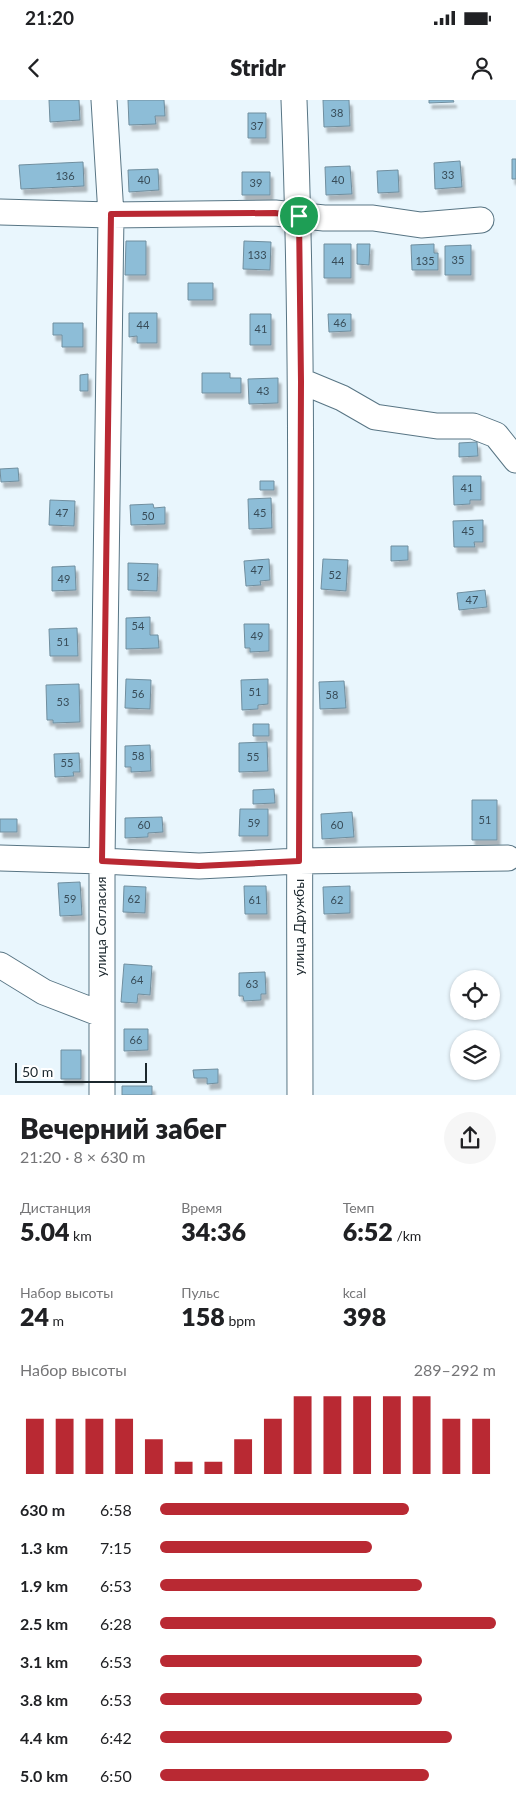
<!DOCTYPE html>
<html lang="ru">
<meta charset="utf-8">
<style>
body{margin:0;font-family:Lato,sans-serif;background:#f6f6f6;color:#202124;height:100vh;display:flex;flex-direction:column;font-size:19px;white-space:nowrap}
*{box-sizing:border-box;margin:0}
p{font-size:16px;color:#757577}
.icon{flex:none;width:28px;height:28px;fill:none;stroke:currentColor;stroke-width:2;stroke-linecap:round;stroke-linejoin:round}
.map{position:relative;height:995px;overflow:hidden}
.drawer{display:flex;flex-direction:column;background:#fff;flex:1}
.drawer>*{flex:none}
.controls{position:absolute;left:450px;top:870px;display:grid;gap:10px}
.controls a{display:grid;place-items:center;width:50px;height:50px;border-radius:50%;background:#fff;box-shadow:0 1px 4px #0004;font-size:25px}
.scale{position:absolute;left:15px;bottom:12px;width:132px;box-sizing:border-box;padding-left:5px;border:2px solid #1b272d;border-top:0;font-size:14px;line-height:18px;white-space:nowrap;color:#1b272d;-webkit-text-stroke:4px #fff;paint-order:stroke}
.pin{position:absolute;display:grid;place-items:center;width:42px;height:42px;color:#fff;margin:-21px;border:2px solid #fff;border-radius:50%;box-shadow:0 1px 5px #0007}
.round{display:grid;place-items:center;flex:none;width:52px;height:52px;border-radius:26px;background:#f6f6f6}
.headline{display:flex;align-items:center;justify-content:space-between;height:85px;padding:0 20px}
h1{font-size:28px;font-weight:800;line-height:38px}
.metrics{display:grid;grid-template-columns:repeat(3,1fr);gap:8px;height:85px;padding:5px 20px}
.metrics div{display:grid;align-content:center}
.metrics b{font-size:25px;font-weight:800}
.metrics small{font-size:14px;font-weight:400}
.metrics p{font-size:14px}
.chart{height:140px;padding:10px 20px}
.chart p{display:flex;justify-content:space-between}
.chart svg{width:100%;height:90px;margin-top:5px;stroke:#b92933;stroke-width:6}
ul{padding:0 20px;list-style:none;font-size:16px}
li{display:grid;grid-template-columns:80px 60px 1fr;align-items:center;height:38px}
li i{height:12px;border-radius:6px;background:#b92933}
.status{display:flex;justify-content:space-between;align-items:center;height:35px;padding:0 25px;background:#fff;direction:ltr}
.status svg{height:14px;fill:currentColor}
header{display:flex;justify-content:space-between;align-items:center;height:65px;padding:0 20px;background:#fff;font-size:22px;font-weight:800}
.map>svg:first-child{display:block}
.building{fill:#8dbdd7;stroke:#708e9e;filter:url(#shadow)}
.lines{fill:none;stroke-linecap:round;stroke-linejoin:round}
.minor-casing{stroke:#587584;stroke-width:27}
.minor{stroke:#fff;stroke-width:25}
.route-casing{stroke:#fff;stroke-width:10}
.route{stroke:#b92933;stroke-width:6}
.labels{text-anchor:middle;stroke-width:4;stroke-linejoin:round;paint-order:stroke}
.number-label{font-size:11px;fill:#384c58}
.street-label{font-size:14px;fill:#1b272d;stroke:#fff}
</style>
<div class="status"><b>21:20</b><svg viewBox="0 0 49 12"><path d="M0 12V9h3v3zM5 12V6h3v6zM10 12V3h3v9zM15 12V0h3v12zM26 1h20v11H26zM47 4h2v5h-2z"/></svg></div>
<header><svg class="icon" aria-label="back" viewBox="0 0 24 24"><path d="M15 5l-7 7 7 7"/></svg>Stridr<svg class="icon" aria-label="person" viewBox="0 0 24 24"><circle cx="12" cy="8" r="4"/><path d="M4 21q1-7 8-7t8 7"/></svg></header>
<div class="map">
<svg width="516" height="995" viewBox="0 0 516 995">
<defs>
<filter id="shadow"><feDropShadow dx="3" dy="5.5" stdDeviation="1" flood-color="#0004"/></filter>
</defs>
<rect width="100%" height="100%" fill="#e9f6fd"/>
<path class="building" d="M49 0H79L80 20 50 22Z
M128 0H164L165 16H155L156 24 129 25Z
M323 0H349L350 26 324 27Z
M429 0H453L454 2 429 3Z
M248 13H266V38H248Z
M512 59H516V79H512Z
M460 61 462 87 435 89 434 63Z
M83 62 84 86 21 89 19 65Z
M350 66 352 94 326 95 325 67Z
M158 69 159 90 129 92 128 70Z
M398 70 399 92 378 93 377 71Z
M242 72H270V95H242Z
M126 141H146V175H125Z
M244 141 271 142 270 170 243 169Z
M324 144H351V178H324Z
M357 144H370L369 165 357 164Z
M434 144V153H438V170H412L411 145Z
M471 145V175H445V146Z
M188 183H213V200H188Z
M129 213H157V243H137V236L129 237Z
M250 214H271V245H250Z
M328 214H351V231L329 232Z
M53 223H83V247H62V235H53Z
M202 273H230V278H241V293H202Z
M88 274V291H80V275Z
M278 278V303L249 304 248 279Z
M477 342 478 356 459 357V343Z
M18 368 19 381 1 382 0 369Z
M453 376H481V400H470V404L454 405Z
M260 381H274V390H260Z
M271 398 272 428 249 429 248 399Z
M50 400 75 401 74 426 49 425Z
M153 404 154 408 165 407V424L131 425 130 405Z
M483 420V442H474L475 447H454L453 421Z
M391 446H408V460L391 461Z
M269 459 270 480 260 481 261 485 246 486 244 461Z
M323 459 348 460 346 491 321 489Z
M128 463 158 464 157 491 128 490Z
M75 466 76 490 52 491V467Z
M485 490 487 507 459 510 457 493Z
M150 517V535H158L159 548 126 549V518Z
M244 524H269V551L250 552V548H245Z
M77 528 78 556H50L49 529Z
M126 579 151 580 150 609 125 608Z
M268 579V604L258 605V609L242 610 241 580Z
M344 581 346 608 320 609 319 582Z
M79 584 80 622 53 623V620H47L46 585Z
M253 624H269V636H253Z
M267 642 268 671 239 672V643Z
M150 645 151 671 131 672V667H125V646Z
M79 653 80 672H73L74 676 55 677 54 654Z
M274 689 275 703 253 704V690Z
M472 700H497V740H472Z
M240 709H268V736H239Z
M352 712 354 737 322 739 321 714Z
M162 717 163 732 148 733V737L125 738V718Z
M0 719H17V732H0Z
M80 782 82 815 60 816 58 783Z
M124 786 146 787 145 813 123 812Z
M244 786H266L267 814H245Z
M350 786V813L324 814 323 787Z
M124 864 152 866 150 895 138 894 137 903 121 902Z
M265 872 266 894H261V900L244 901 243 896H239V873Z
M124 929H148V950L124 951Z
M61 950H81V979H61Z
M218 969V983L207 984V978H194L193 970Z
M122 986H152V995H122Z"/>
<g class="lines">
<g class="minor-casing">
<path id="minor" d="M294 0C302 203 301 407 300 610 299 738 300 867 300 995
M0 112 111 115 275 113 324 118H373L421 125 481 120
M301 281 342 298 375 317 437 326H473L496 335 516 360
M0 758 102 761 199 766 299 761 508 758
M0 865 44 892 101 914
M102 995V761L111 115 104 0"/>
</g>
<use href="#minor" class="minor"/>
</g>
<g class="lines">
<g class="route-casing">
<path id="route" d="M275 113 299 116 301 281 299 761 199 766 102 761 111 114Z"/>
</g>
<use href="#route" class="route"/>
</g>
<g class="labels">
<g class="number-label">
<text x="337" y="17">38</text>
<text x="257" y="30">37</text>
<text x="448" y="79">33</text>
<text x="65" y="80">136</text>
<text x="144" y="84">40</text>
<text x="338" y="84">40</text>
<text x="256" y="87">39</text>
<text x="257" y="159">133</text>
<text x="458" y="164">35</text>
<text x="338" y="165">44</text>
<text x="425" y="165">135</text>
<text x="340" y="227">46</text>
<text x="143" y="229">44</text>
<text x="261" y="233">41</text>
<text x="263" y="295">43</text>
<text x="467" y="392">41</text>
<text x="62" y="417">47</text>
<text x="260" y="417">45</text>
<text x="148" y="420">50</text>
<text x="468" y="435">45</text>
<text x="257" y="474">47</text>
<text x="335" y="479">52</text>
<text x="143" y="481">52</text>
<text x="64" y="483">49</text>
<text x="472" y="504">47</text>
<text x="138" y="530">54</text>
<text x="257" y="540">49</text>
<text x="63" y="546">51</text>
<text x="255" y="596">51</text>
<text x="138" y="598">56</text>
<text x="332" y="599">58</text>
<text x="63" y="606">53</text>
<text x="138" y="660">58</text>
<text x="253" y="661">55</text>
<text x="67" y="667">55</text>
<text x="485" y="724">51</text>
<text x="254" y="727">59</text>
<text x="144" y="729">60</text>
<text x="337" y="729">60</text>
<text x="70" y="803">59</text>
<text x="134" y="803">62</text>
<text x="255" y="804">61</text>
<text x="337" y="804">62</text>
<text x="137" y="884">64</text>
<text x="252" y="888">63</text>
<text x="136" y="944">66</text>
</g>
<g class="street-label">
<text transform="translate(101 827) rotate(-90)" y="5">улица Согласия</text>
<text transform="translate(299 827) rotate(-90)" y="5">улица Дружбы</text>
</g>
</g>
</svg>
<div class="controls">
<a><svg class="icon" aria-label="locate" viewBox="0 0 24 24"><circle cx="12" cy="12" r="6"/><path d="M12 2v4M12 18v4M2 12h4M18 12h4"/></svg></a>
<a><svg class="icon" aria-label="layers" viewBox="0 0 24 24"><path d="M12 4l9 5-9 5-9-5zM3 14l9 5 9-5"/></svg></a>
</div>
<div class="scale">50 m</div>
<div class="pin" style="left:299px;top:116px;background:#1e9e55"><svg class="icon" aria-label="arrive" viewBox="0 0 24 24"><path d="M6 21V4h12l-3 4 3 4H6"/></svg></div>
</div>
<section class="drawer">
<div class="headline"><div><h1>Вечерний забег</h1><p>21:20 · 8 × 630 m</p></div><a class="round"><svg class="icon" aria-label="share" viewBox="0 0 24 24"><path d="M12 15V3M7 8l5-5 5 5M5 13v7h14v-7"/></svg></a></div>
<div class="metrics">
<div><p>Дистанция</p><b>5.04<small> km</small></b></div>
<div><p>Время</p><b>34:36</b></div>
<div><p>Темп</p><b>6:52<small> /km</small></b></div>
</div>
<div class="metrics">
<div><p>Набор высоты</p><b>24<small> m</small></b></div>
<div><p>Пульс</p><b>158<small> bpm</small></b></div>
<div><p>kcal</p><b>398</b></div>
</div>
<div class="chart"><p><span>Набор высоты</span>289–292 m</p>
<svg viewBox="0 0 160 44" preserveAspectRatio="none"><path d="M5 44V17M15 44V17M25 44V17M35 44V17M45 44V27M55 44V38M65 44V38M75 44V27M85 44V17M95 44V6M105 44V6M115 44V6M125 44V6M135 44V6M145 44V17M155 44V17"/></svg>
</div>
<ul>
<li><b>630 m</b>6:58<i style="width:74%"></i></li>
<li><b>1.3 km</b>7:15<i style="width:63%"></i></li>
<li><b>1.9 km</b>6:53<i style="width:78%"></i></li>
<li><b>2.5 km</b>6:28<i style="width:100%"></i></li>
<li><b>3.1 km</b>6:53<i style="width:78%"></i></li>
<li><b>3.8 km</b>6:53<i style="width:78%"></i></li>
<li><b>4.4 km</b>6:42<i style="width:87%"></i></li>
<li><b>5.0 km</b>6:50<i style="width:80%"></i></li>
</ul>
</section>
